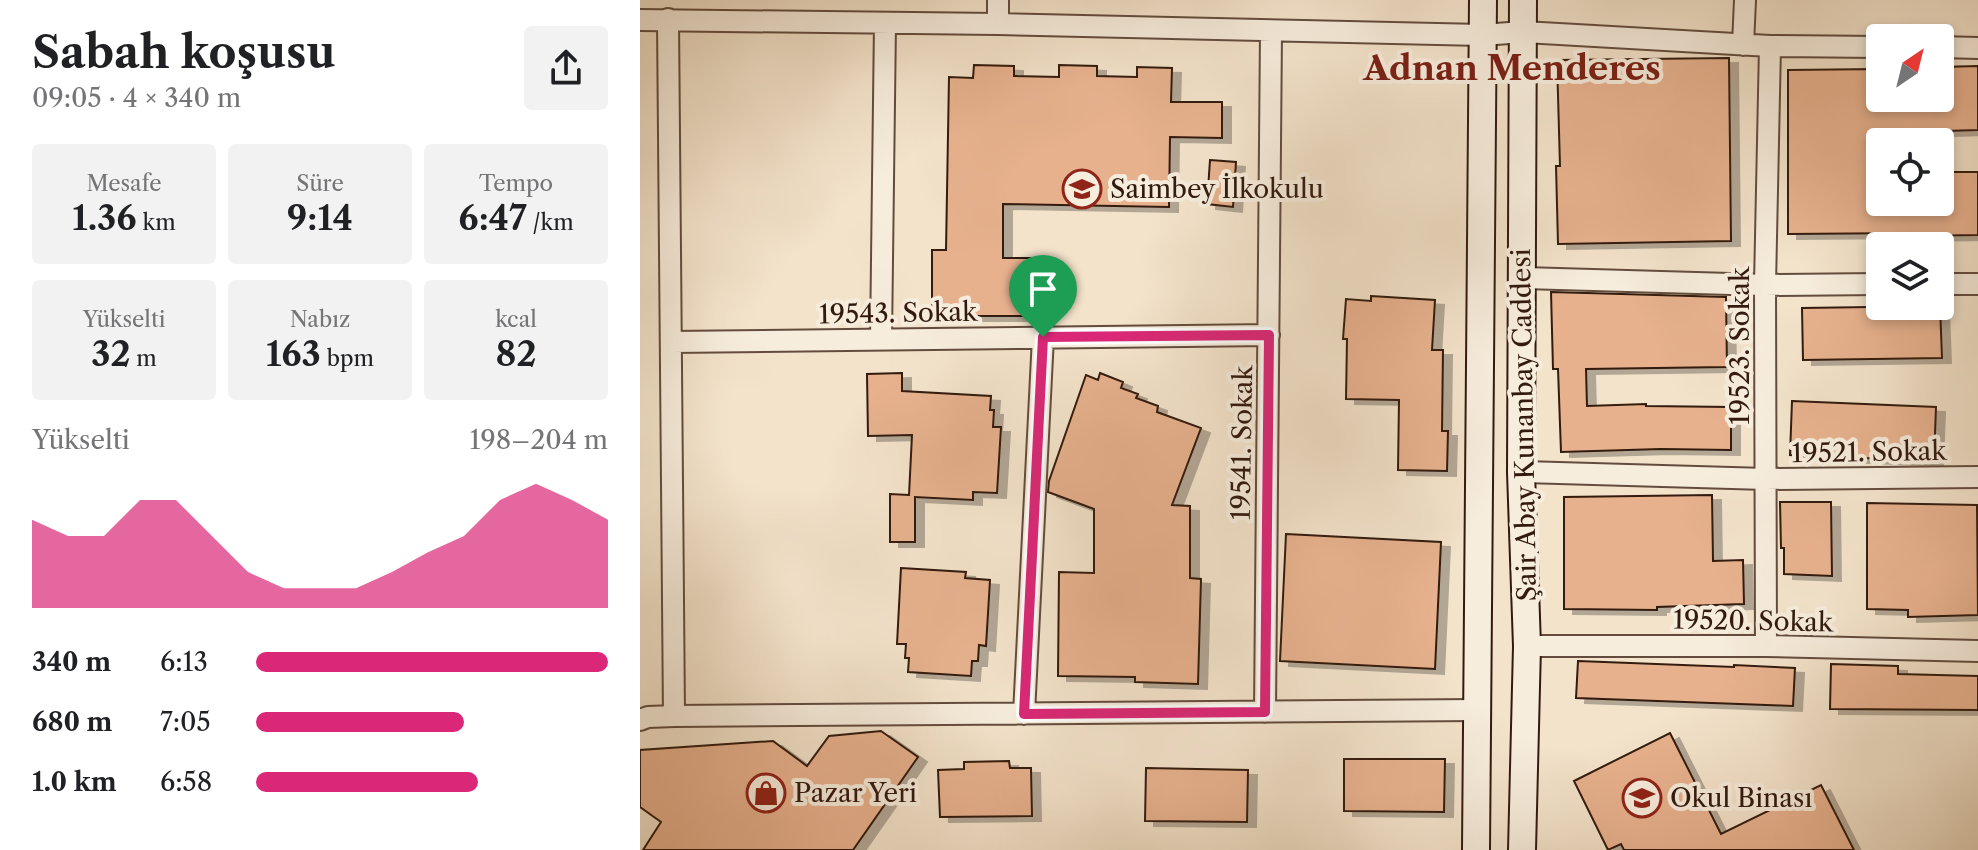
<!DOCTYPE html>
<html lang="tr">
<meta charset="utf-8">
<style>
body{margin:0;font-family:"Libre Caslon Text",serif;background:#f2f2f2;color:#202124;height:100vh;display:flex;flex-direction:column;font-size:30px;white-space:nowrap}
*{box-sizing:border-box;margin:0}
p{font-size:26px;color:#757577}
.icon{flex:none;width:44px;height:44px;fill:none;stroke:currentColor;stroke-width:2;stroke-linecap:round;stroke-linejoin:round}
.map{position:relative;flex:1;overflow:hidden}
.details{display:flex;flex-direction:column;background:#fff;width:640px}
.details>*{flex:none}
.needle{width:52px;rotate:35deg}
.buttons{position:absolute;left:1226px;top:24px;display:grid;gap:16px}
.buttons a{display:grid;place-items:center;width:88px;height:88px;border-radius:8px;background:#fff;box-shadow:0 4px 12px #0003;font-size:40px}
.pin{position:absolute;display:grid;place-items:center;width:68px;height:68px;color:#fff;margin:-82px -34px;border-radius:50% 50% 50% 0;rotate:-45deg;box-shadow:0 0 8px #0007}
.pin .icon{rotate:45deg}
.round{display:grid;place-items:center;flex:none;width:84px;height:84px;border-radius:8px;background:#f2f2f2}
.summary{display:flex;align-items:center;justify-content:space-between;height:136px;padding:0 32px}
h1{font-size:44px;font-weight:700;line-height:60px}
.figures{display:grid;grid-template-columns:repeat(3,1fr);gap:12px;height:136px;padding:8px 32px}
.figures div{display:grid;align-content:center;border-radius:8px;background:#f2f2f2;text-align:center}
.figures b{font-size:34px;font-weight:700}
.figures small{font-size:22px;font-weight:400}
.figures p{font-size:22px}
.chart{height:224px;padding:16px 32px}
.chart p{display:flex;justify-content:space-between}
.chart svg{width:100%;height:144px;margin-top:8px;fill:#db2777;opacity:.7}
ul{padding:0 32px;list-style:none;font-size:26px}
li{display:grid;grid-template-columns:128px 96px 1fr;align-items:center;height:60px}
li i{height:20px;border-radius:10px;background:#db2777}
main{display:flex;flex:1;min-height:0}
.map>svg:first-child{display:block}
.building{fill:#e7b18e;stroke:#331a0f;stroke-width:2;filter:url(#shadow)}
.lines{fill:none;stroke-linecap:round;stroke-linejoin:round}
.street-casing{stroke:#634c3e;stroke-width:24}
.secondary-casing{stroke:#331a0f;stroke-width:30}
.street{stroke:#f7eddd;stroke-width:20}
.secondary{stroke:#f7eddd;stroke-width:26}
.route-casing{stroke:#fff;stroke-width:16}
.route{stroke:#db2777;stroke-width:10}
.labels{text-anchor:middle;stroke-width:8;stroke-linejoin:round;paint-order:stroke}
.poi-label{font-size:26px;fill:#331a0f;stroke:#f7eddd;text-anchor:start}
.street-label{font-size:26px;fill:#331a0f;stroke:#f7eddd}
.district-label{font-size:34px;font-weight:bold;fill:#7a1f14;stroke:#f7eddd}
</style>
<main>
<section class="details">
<div class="summary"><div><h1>Sabah koşusu</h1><p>09:05 · 4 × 340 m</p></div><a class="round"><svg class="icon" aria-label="share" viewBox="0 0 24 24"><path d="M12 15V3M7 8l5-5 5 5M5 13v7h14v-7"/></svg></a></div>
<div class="figures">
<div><p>Mesafe</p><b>1.36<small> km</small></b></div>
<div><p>Süre</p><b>9:14</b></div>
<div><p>Tempo</p><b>6:47<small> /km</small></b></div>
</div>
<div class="figures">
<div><p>Yükselti</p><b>32<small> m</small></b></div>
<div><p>Nabız</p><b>163<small> bpm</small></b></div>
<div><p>kcal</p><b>82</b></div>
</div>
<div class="chart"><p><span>Yükselti</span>198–204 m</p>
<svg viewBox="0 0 160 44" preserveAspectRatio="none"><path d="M0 44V17L10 22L20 22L30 11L40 11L50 22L60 33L70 38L80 38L90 38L100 33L110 27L120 22L130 11L140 6L150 11L160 17V44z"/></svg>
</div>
<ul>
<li><b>340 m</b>6:13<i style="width:100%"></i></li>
<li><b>680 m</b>7:05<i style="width:59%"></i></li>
<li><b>1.0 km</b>6:58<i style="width:63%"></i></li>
</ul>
</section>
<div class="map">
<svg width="1338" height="850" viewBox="0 0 1338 850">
<defs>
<filter id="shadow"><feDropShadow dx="9" dy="5" stdDeviation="0" flood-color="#0004"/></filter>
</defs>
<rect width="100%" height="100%" fill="#f3e3cb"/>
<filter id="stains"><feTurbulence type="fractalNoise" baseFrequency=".0025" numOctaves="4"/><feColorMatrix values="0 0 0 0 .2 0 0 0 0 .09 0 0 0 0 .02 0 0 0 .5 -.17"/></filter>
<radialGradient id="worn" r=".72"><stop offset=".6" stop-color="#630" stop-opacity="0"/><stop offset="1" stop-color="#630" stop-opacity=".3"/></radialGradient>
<path class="building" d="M1089 58 1091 241 918 244 916 166H920L917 60Z
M334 65 374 66V76L419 77V65L457 66V76L497 77V67L532 68 531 102H582V138L530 137 529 207 363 204V258H397V316H292V250H306L309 77 333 78Z
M1338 66V130L1240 133V202H1300V172H1338V235L1272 236V233L1148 234V70L1240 69V98H1300V67Z
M570 160 596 162 593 207 567 204Z
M911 292 1086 297 1087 367 946 369 947 406 1006 404V406L1091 407V450L1021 449 921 452 918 369H913Z
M731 296 795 300 792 350H803L802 431H808L807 471 758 470 759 400 706 399 707 339H703L706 299 731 301Z
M1300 306 1302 358 1163 360 1162 308Z
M262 373V391L351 396 350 410H354L353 427H361L357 493 333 492V500L275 497V542H250V494L269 495 272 435 228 436 227 374Z
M460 373 483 382 481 388 498 394 496 398 518 406 517 412 561 428 532 505 550 506V578L561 579 558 684 495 682V677L418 676 419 572 454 573V509L408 492 409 481 446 375 458 380Z
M1152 401 1296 407 1294 461 1150 455Z
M1072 495 1073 561 1103 560 1104 604 1017 607V610L924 609V497Z
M1140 502H1191L1192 576 1144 574V548H1141Z
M1227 503 1337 505 1338 615 1268 617V610L1227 609Z
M646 534 801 542 795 669 640 661Z
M261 568 326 572 325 578 350 580 346 646 339 645 338 661H332L331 676 268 672 269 658H265L266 644H257Z
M938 661 1094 667V665L1155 668 1153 706 936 698Z
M1191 664 1258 666V674L1338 676V710L1190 709Z
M241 731 278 757 213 850H3L21 822 0 807V750L133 741 167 766 189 736Z
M1030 733 1081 834 1181 785 1214 850H984L981 844 968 850 934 781Z
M704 759H805L804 812 704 811Z
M369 761 370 768H391L392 816 300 817 298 770 324 769V762Z
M506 768 608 770 607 822 505 821Z"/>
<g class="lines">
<g class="street-casing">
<path id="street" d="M0 20 358 24 842 35 883 32 1130 46 1240 47
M358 24V0
M1103 45 1105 0
M1300 47 1338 48
M881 278 1125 285 1240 284
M1300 284H1338
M241 339 245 23
M31 342 629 335
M881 472 1126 479 1338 477
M887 646H1126L1338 651
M1126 646 1125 285 1130 46
M625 712 631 31
M384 714 403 337
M34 716 838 710
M0 720 8 717 34 716 28 19"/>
</g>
<g class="secondary-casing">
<path id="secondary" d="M836 850 843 0
M882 850 887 646 881 472 883 0"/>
</g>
<use href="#street" class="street"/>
<use href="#secondary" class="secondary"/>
</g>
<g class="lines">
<g class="route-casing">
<path id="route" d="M629 335 625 712 384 714 403 337Z"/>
</g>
<use href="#route" class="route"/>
</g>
<defs>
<g id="school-ring" transform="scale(2)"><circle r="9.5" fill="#f7eddd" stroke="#8f2418" stroke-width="1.5"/><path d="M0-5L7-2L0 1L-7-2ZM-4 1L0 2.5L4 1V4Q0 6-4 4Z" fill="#8f2418"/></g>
<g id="shop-ring" transform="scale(2)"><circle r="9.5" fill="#f7eddd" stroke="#8f2418" stroke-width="1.5"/><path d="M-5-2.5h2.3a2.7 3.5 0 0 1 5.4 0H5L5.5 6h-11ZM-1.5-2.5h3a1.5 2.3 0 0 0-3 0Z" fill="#8f2418"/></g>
</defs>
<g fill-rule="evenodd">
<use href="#school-ring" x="442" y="189"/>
<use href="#shop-ring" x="126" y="793"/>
<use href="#school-ring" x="1002" y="798"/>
</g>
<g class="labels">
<g class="poi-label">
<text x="470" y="198">Saimbey İlkokulu</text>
<text x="154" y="802">Pazar Yeri</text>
<text x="1030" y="807">Okul Binası</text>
</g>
<g class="street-label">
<text transform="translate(258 313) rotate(-1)" y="9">19543. Sokak</text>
<text transform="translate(1100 346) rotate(-90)" y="9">19523. Sokak</text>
<text transform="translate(884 425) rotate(-91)" y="9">Şair Abay Kunanbay Caddesi</text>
<text transform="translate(602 443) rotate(-89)" y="9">19541. Sokak</text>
<text transform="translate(1229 452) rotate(-1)" y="9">19521. Sokak</text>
<text transform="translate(1113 621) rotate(1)" y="9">19520. Sokak</text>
</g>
<g class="district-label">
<text x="872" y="80">Adnan Menderes</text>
</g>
</g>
<rect width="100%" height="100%" filter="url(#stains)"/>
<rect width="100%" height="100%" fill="url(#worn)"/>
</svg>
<div class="buttons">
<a><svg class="needle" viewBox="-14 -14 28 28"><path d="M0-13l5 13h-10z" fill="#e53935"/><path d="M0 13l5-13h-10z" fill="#757577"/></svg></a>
<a><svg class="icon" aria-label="locate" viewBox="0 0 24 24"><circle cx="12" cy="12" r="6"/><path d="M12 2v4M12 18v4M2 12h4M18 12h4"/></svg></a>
<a><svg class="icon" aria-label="layers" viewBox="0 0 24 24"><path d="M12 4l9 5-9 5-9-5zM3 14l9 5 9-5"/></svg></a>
</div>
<div class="pin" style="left:403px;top:337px;background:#1e9e55"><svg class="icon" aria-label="arrive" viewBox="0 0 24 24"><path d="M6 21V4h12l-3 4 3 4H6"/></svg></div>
</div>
</main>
